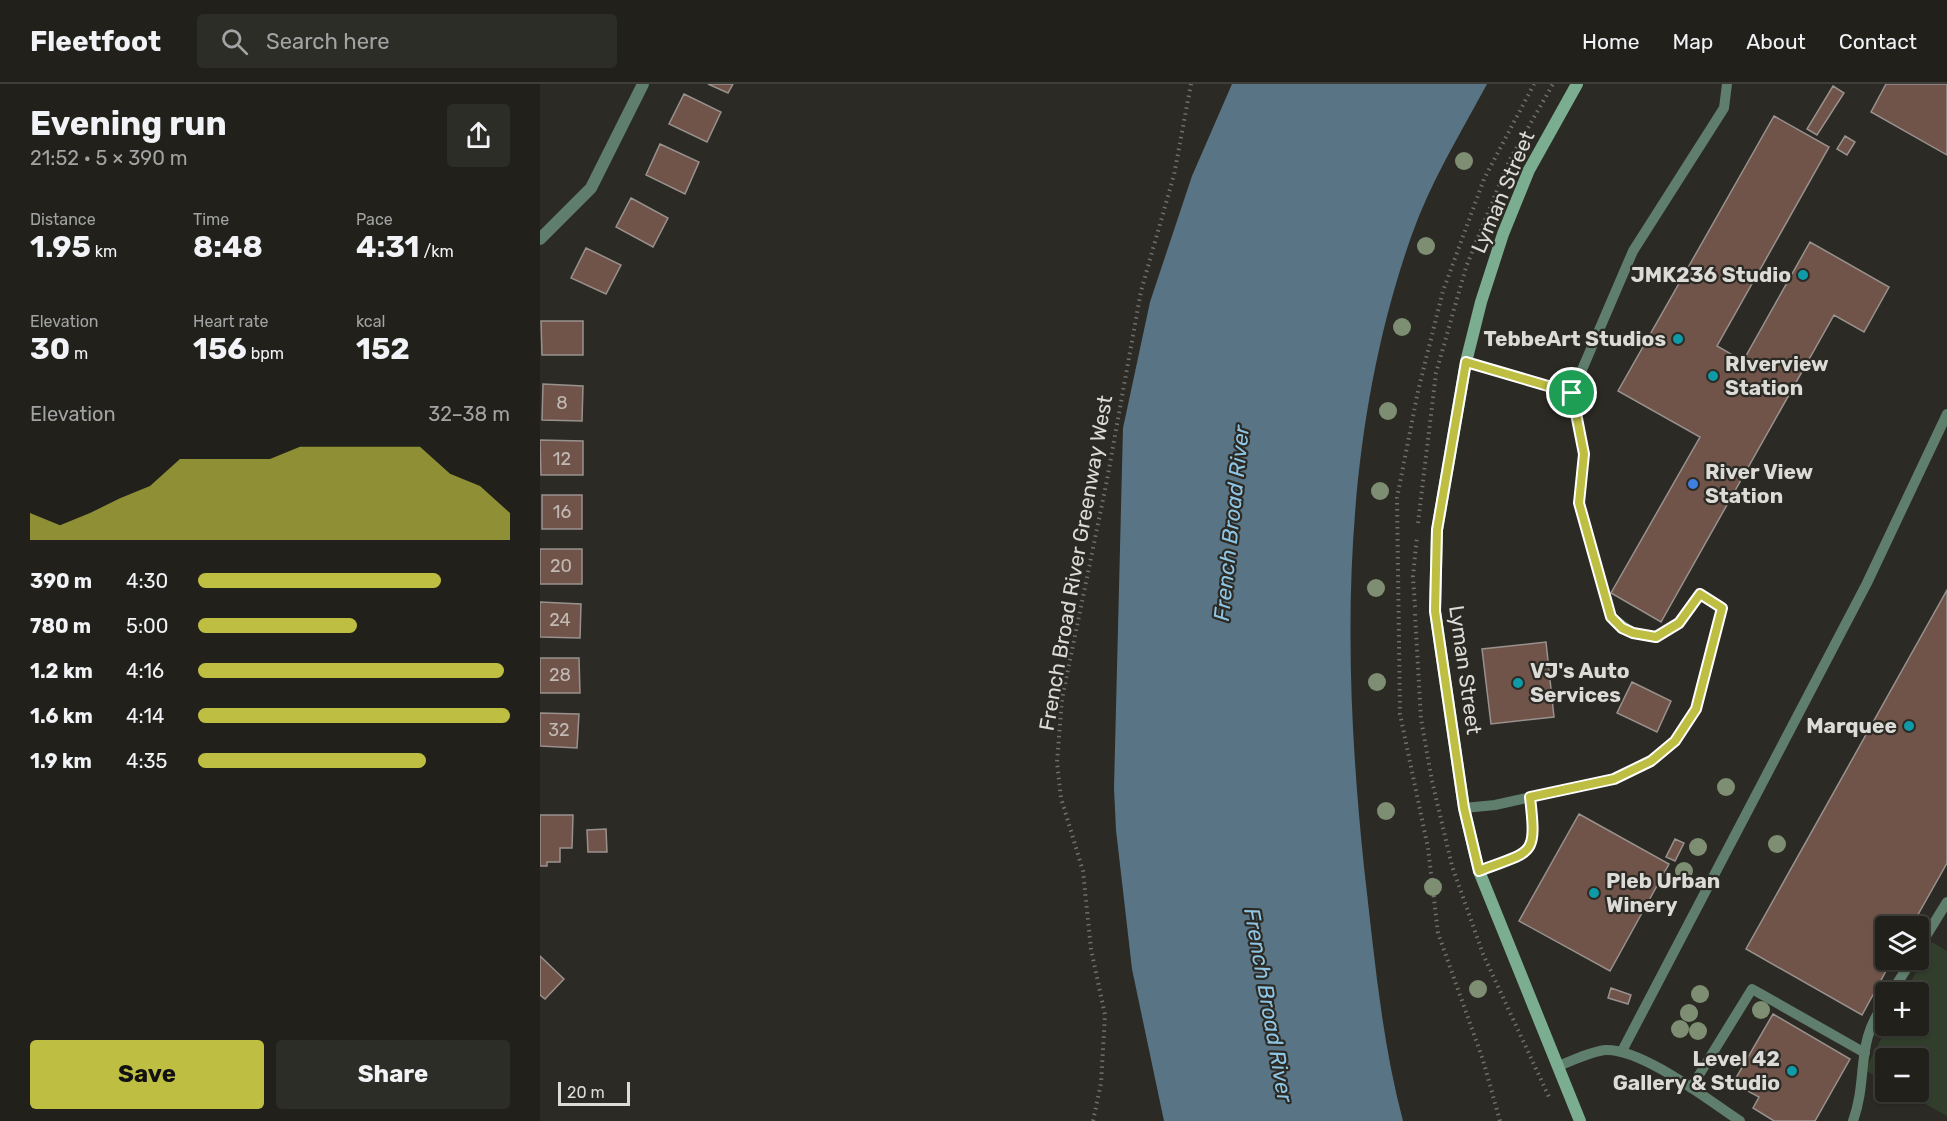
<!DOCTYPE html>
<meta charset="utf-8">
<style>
body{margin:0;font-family:Rubik,sans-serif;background:#2d2d28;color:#f1f3f6;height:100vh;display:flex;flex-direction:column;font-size:22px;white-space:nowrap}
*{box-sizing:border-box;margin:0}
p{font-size:20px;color:#a2a3a3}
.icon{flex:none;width:33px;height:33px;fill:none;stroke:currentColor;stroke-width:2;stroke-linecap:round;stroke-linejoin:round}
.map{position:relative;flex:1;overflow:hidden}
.sheet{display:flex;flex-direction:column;background:#21201b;width:540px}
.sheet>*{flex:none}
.controls{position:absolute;left:1335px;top:832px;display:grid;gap:12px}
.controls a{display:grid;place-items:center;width:54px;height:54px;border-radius:6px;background:#21201b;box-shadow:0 2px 4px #0004,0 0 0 2px #3e3e3a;font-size:30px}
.scale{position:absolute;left:18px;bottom:15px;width:72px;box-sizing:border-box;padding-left:6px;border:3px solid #dcdbd7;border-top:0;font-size:16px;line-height:21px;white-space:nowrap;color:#dcdbd7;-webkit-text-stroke:4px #2c2a24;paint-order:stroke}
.pin{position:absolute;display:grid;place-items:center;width:51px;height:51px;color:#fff;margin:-26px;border:3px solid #fff;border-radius:50%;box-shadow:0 2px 6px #0007}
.round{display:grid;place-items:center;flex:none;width:63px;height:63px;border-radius:6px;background:#2d2d28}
.overview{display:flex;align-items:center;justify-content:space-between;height:102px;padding:0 30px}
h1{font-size:33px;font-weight:700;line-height:45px}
.stats{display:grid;grid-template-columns:repeat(3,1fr);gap:9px;height:102px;padding:6px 30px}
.stats div{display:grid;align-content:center}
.stats b{font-size:30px;font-weight:700}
.stats small{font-size:16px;font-weight:400}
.stats p{font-size:16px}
.chart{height:168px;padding:12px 30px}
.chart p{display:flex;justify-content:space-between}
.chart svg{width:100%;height:108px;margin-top:6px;fill:#bebe42;opacity:.7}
.cta{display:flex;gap:12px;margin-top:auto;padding:12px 30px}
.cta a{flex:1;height:69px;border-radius:6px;background:#bebe42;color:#111;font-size:24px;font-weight:700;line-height:69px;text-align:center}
.cta a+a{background:#2d2d28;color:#f1f3f6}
ul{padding:0 30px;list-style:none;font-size:20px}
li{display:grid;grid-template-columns:96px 72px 1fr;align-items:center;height:45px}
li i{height:15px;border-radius:8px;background:#bebe42}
header{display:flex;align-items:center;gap:36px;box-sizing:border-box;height:84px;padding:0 30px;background:#21201b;border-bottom:2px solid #3e3e3a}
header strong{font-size:28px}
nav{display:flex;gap:33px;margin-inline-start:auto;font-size:21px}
.search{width:420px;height:54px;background:#2d2d28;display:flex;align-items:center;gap:15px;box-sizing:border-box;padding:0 21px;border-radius:6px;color:#a2a3a3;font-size:22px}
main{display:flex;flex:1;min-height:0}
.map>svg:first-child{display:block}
.green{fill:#323e2c}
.water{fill:#597585}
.building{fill:#705449;stroke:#99918e;stroke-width:1.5}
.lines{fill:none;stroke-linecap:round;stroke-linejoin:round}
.path{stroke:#72706b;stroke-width:4;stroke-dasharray:1.5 4.5;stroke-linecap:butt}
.service{stroke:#5f7e6c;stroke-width:10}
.tertiary{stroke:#5f7e6c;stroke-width:12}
.secondary{stroke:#7bae91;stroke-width:12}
.tree{fill:#7e8e72}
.route-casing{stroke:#fff;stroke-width:12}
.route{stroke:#bebe42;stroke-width:8}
.culture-dot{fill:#0f9aa8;stroke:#2c2a24;stroke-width:2}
.shop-dot{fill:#3f7fe0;stroke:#2c2a24;stroke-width:2}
.labels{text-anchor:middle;stroke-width:4.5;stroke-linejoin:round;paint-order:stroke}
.number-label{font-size:18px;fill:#c1b9b4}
.street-label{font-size:21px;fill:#dcdbd7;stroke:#2c2a24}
.poi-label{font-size:21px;font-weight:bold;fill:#dcdbd7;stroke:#2c2a24;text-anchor:end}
.water-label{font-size:22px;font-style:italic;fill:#90c6e5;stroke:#2c2a24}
</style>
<header>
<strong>Fleetfoot</strong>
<div class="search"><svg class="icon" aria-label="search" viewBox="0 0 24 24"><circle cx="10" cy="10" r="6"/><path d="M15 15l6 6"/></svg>Search here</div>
<nav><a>Home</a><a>Map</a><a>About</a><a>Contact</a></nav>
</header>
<main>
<section class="sheet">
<div class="overview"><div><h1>Evening run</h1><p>21:52 · 5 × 390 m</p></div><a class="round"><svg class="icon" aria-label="share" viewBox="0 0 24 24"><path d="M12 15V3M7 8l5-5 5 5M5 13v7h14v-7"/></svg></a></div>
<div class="stats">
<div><p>Distance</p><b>1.95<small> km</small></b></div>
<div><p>Time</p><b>8:48</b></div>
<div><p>Pace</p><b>4:31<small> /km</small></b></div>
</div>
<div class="stats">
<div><p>Elevation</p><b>30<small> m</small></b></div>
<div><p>Heart rate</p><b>156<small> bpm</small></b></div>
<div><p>kcal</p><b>152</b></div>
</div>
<div class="chart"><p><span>Elevation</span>32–38 m</p>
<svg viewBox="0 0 160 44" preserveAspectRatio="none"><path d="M0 44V33L10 38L20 33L30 27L40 22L50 11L60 11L70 11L80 11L90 6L100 6L110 6L120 6L130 6L140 17L150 22L160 33V44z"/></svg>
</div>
<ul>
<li><b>390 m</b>4:30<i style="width:78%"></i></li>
<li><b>780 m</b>5:00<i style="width:51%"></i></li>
<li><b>1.2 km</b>4:16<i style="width:98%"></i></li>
<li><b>1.6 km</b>4:14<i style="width:100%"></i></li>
<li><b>1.9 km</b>4:35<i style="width:73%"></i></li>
</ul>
<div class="cta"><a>Save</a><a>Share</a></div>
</section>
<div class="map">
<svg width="1407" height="1037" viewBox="0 0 1407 1037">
<rect width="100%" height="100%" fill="#2c2a24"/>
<path class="green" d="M1392 858 1407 867V1032L1364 1008H1378V975H1346L1345 998 1325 986 1348 942H1378V909H1365Z"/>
<path class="water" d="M692 0H947C920 50 890 99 871 153 800 356 802 572 824 783 834 868 841 954 863 1037H624L592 885 576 746 574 704 583 344 610 218 652 92Z"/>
<path class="building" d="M168 0H193L188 9Z
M1346 0H1407V71L1331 28Z
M1293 2 1304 9 1277 51 1267 45Z
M144 10 181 28 167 58 129 40Z
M1234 32 1289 63 1177 262 1203 277 1270 158 1349 203 1324 248 1294 231 1121 538 1071 509 1160 353 1078 307Z
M1305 52 1315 58 1307 71 1297 65Z
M120 60 159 78 145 110 106 91Z
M91 114 128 134 113 163 76 143Z
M46 164 81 181 66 210 31 194Z
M1 237H43V271H2Z
M3 300 43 302 42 337 2 336Z
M0 356 43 357V391H1Z
M2 411H42V445H2Z
M0 465H42V500H0Z
M1407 506V779L1371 843H1346V876H1352L1322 931 1206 865Z
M0 518 41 520 40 554 0 553Z
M1006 558 1014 633 951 640 942 565Z
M0 574H39L40 609H0Z
M1092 598 1131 617 1117 648 1077 629Z
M0 629 39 630 37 664 0 662Z
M1039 730 1129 780 1070 887 979 837Z
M0 731H33L32 764H20V778H7V782H0Z
M66 745 67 768H48L47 746Z
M1135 755 1144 759 1135 777 1126 773Z
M0 872 24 895 5 915 0 911Z
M1071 904 1091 911 1088 920 1068 914Z
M1233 930 1310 975 1275 1037H1234L1213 1024 1219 1013 1193 999Z"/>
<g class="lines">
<path class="path" d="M878 439 896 289 926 183 969 77 1013 0
M875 523 873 492 877 452
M875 530 881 635 892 697 912 782 943 870 1009 1013
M553 1037 561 999 565 931 551 865 543 787 521 714 517 678 522 615 567 396 601 207 634 91 651 0
M960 1037 943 976 898 849 888 764 860 630 857 414 878 307 903 207 944 95 994 0"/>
<path class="service" d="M1032 309 1093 167 1184 24 1187 0
M924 724 955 721 1074 695 1111 677 1135 657 1156 625 1182 524 1160 510 1139 539 1116 553 1093 549 1071 533 1039 419 1044 370 1032 309 926 278
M939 787C993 766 997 774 990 713
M1378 865 1407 818
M1351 909 1372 876
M1082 967 1327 499 1407 330
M1018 982C1032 977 1051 967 1066 966 1103 965 1168 1016 1200 1037
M1151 1004 1212 905 1325 969
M1313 1037C1329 992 1314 959 1346 917"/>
<path class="tertiary" d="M0 155 51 104 103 0"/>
<path class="secondary" d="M1037 0 989 86 963 150 941 218 926 278 897 446 895 527 924 724 939 787 1040 1037"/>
</g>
<g class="tree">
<circle cx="924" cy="77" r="9"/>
<circle cx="886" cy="162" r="9"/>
<circle cx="862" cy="243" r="9"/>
<circle cx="848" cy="327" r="9"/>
<circle cx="840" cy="407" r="9"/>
<circle cx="836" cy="504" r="9"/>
<circle cx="837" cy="598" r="9"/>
<circle cx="1186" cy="703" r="9"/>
<circle cx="846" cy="727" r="9"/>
<circle cx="1237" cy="760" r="9"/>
<circle cx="1158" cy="763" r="9"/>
<circle cx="1144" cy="787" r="9"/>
<circle cx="893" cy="803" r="9"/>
<circle cx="938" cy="905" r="9"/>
<circle cx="1160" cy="910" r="9"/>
<circle cx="1221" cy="926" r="9"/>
<circle cx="1149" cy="929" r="9"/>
<circle cx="1140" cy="945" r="9"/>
<circle cx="1158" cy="947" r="9"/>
</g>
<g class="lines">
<g class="route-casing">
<path id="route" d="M926 278 1032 309 1044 370 1039 419 1071 533 1082 544 1093 549 1116 553 1139 539 1160 510 1182 524 1156 625 1135 657 1111 677 1074 695 990 713C997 774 993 766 939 787L924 724 895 527 897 446Z"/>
</g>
<use href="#route" class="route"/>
</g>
<g class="culture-dot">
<circle cx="1263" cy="191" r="6"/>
<circle cx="1138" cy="255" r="6"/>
<circle cx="1173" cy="292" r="6"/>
<circle cx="978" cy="599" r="6"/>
<circle cx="1369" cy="642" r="6"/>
<circle cx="1054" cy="809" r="6"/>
<circle cx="1252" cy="987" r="6"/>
</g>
<circle class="shop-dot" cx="1153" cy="400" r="6"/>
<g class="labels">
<g class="number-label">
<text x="22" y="325">8</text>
<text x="22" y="381">12</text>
<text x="22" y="434">16</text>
<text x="21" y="488">20</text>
<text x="20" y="542">24</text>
<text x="20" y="597">28</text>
<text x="19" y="652">32</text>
</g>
<g class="street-label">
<text transform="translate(963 108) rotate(-67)" y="7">Lyman Street</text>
<text transform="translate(536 479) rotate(-80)" y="7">French Broad River Greenway West</text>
<text transform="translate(925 586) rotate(82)" y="7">Lyman Street</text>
</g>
<g class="poi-label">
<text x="1251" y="198">JMK236 Studio</text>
<text x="1126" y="262">TebbeArt Studios</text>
<text x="1185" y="287" text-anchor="start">RIverview<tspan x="1185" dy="24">Station</tspan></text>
<text x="1165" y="395" text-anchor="start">River View<tspan x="1165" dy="24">Station</tspan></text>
<text x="990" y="594" text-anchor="start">VJ's Auto<tspan x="990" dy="24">Services</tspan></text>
<text x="1357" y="649">Marquee</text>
<text x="1066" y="804" text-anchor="start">Pleb Urban<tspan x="1066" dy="24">Winery</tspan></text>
<text x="1240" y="982">Level 42<tspan x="1240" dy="24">Gallery &amp; Studio</tspan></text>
</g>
<g class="water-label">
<text transform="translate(691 439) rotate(-84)" y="8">French Broad River</text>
<text transform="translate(729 921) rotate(80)" y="8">French Broad River</text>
</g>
</g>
</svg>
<div class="controls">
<a><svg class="icon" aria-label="layers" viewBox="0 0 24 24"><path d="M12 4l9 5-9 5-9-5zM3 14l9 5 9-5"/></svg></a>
<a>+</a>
<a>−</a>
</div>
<div class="scale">20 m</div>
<div class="pin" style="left:1032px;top:309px;background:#1e9e55"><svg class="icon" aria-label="arrive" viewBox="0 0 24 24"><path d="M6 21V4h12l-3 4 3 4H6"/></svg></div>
</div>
</main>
